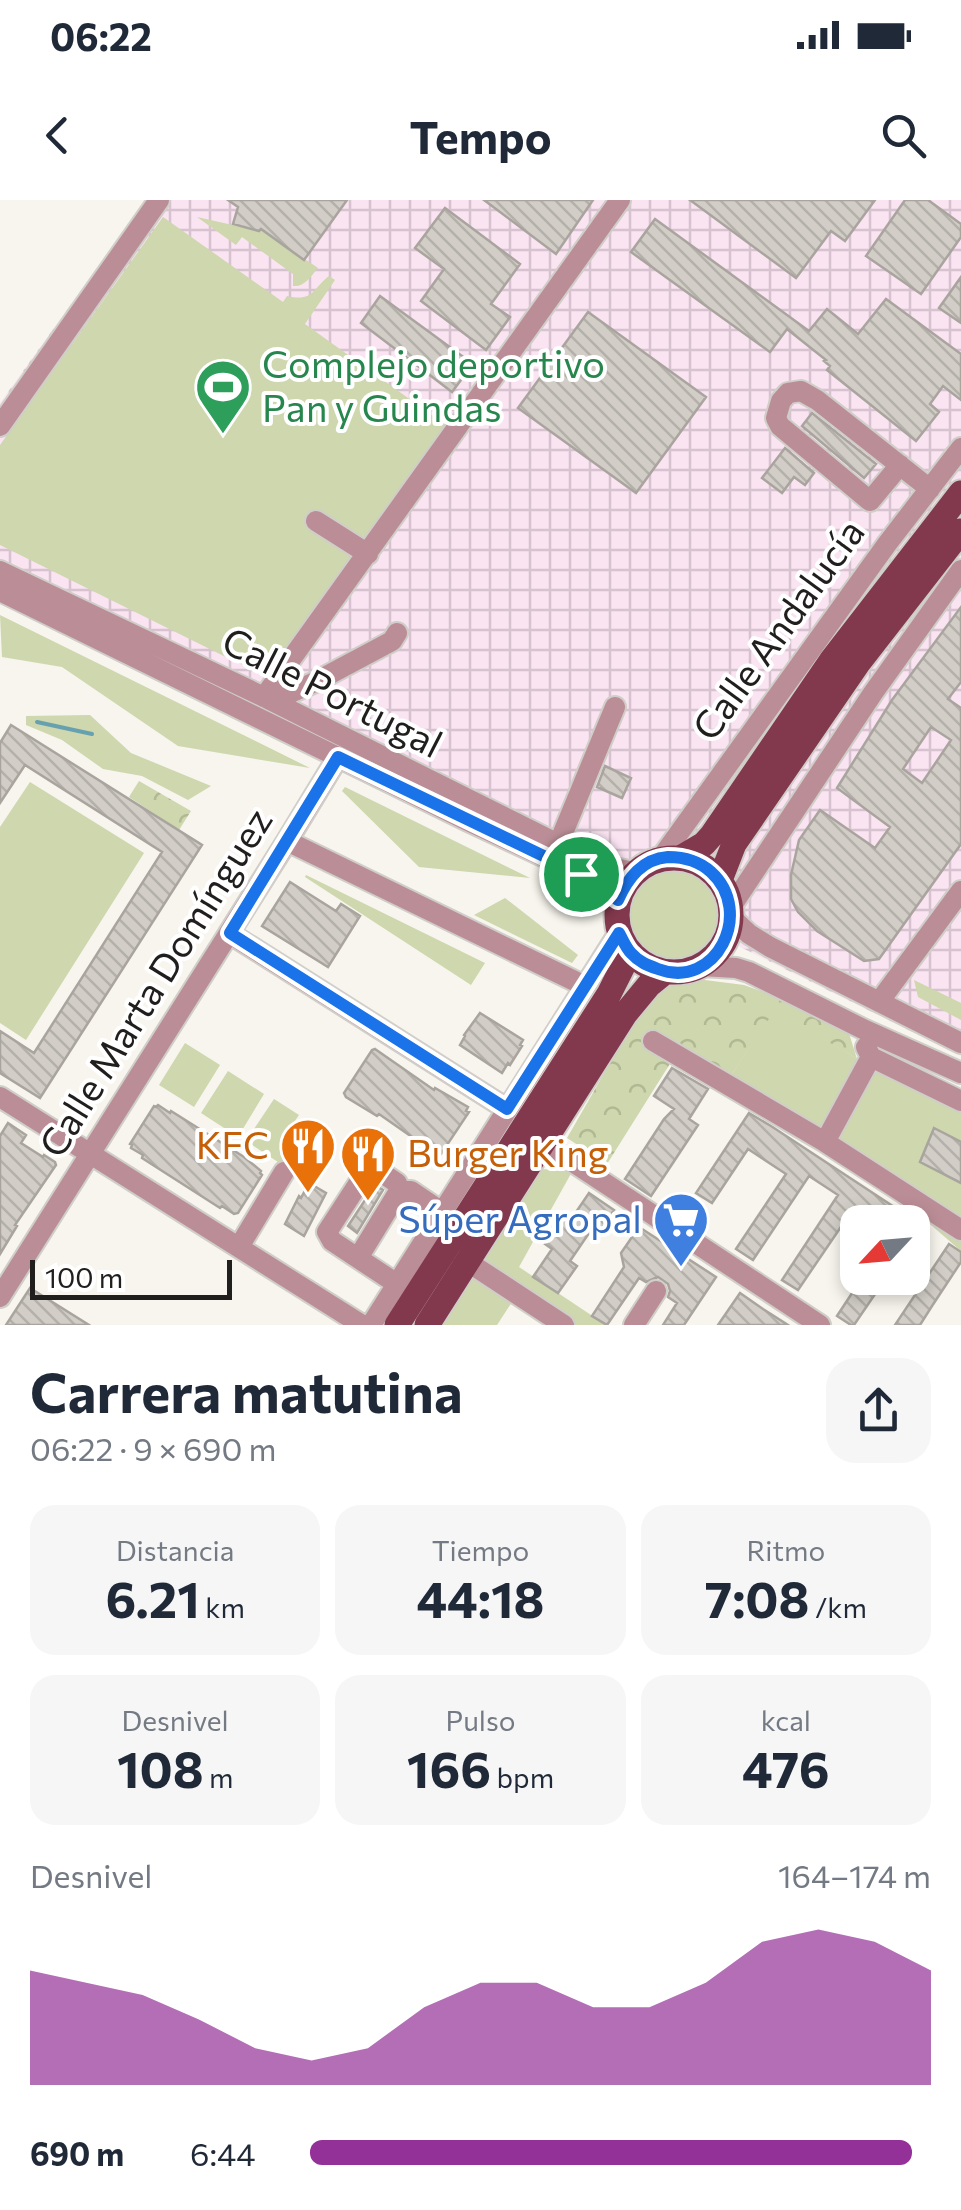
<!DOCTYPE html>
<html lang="es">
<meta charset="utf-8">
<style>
body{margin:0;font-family:Commissioner,sans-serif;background:#f6f6f7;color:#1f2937;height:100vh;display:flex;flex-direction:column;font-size:38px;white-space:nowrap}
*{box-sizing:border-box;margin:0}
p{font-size:32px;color:#747a83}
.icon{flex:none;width:55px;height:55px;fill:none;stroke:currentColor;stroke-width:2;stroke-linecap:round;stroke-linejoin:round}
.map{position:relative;height:1125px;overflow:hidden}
.sheet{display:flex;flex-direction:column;background:#fff;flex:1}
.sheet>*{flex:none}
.needle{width:65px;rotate:244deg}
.controls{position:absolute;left:840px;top:1005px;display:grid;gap:20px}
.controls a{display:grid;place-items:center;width:90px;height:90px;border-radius:20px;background:#fff;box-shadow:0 5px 15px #0003;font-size:50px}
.scale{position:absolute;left:30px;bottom:25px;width:202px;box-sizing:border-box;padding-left:10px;border:5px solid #201f1d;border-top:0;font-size:28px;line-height:35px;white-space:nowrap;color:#201f1d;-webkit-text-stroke:8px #fff;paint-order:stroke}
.pin{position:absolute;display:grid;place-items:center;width:85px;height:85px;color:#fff;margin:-42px;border:5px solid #fff;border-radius:50%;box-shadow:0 2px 10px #0007}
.round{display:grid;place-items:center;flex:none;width:105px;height:105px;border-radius:30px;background:#f6f6f7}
.summary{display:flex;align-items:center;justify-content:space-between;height:170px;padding:0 30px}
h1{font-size:55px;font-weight:700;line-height:75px}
.stats{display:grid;grid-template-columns:repeat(3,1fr);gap:15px;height:170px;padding:10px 30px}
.stats div{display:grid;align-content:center;border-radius:25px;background:#f6f6f7;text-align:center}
.stats b{font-size:50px;font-weight:700}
.stats small{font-size:28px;font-weight:400}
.stats p{font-size:28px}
.chart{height:280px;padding:20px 30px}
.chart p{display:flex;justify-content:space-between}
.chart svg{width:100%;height:180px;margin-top:10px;fill:#933198;opacity:.7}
ul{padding:0 30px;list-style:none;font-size:32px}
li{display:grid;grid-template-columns:160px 120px 1fr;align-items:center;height:75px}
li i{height:25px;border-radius:12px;background:#933198}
.status{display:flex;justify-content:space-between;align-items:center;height:70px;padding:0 50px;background:#fff;direction:ltr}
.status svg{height:28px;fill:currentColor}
header{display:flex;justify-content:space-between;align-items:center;height:130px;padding:0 30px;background:#fff;font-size:45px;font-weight:700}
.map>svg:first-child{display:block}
.industrial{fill:url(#industrial-grid)}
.green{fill:#ced7ad}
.park{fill:url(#park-crowns)}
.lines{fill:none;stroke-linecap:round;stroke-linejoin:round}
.stream{stroke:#67a1af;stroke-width:4}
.building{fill:url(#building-back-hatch);stroke:#a9a59e;stroke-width:2.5;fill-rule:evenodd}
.minor-casing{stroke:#d0cec8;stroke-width:24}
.major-casing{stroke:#d0cec8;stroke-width:29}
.minor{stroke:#bb8e97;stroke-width:20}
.major{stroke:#82384d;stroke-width:25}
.route-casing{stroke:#fff;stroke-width:20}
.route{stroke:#1a73e8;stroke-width:12}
.labels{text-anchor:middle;stroke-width:8;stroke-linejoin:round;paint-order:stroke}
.leisure-label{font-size:38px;fill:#27864d;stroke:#fff;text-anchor:start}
.street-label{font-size:38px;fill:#201f1d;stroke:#fff}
.food-label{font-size:38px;fill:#c56008;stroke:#fff;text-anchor:end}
.shop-label{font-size:38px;fill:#366cbe;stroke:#fff;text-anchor:end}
</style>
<div class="status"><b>06:22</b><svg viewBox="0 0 49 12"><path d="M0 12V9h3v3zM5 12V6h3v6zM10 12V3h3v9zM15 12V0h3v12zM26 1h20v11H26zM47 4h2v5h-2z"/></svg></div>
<header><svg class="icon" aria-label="back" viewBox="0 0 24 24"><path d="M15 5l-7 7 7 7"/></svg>Tempo<svg class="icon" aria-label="search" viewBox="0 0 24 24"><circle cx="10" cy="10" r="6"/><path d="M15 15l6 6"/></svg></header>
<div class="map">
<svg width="961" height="1125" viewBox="0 0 961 1125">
<defs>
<pattern id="industrial-grid" width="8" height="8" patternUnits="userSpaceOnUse" patternTransform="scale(2.5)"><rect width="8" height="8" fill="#fae4f2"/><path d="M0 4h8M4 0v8" fill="none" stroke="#d6c3cf"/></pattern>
<pattern id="park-crowns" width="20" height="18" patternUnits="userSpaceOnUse" patternTransform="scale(2.5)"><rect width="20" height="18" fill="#ced7ad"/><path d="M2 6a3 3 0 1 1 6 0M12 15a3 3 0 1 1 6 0" fill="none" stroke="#b1b894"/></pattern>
<pattern id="building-back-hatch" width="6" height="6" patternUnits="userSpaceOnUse" patternTransform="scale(2.5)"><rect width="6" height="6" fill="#d2cec7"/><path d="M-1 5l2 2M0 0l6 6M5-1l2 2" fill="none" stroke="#b4b0aa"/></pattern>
</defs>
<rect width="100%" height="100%" fill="#f7f5ed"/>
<path class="industrial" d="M146 0H961V856L0 381V203Z"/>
<path class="green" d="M163 17 283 102 287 96C314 102 312 89 329 76L335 80 305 124 447 226 281 454 276 450C265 462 256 468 240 464L0 345V245Z
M197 17 259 31 261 29 318 68C310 77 305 87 293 86V74L242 37 236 45Z
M0 415 310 568 178 546 62 467 2 457Z
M90 515 131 553 211 586 188 600 142 576 103 569 62 540 26 525V516Z
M30 582 144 653 26 840 0 823V627Z
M345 587 530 678 419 667 342 591Z
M617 715a57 57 0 1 1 114 0a57 57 0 1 1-114 0Z
M306 675 485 763 471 785 305 677Z
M505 698 578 755 572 763 474 715Z
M914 780 961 803V820L918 797Z
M775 809 872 868 961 912V1051L909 1006 722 889Z
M185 843 220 865 194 907 159 885Z
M228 871 264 894 238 937 201 913Z
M274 899 299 915 290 928 300 934 281 964 246 941Z
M534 969 573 970 519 1067 606 1125H545L512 1102 497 1125H439Z"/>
<path class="park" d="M139 581 191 611 179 630 129 597Z
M697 779 744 785 782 799 848 830 857 859 775 810 730 877 678 851 607 964 567 938 637 816 656 789Z"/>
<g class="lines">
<path class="stream" d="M37 522 92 534"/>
</g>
<path class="building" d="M228 0H347L304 60 261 29 259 31 233 24 238 7Z
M484 0H593L556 54Z
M690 0H875L845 41 831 31 796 78Z
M905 0H928L961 24V37L921 94 866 56Z
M445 8 520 64 491 104 510 117 486 150 421 101 444 69 415 48Z
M655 19 809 131 827 109 858 134 886 99 961 154V200L943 186 930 204 939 212 916 241 827 170 830 166 824 161 826 160 787 129 770 152 631 52Z
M961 77V123L939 108Z
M380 96 473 164 452 192 361 123Z
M588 112 706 197 636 293 518 208Z
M812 213 876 264 864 278 802 226Z
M785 248 814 273 805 285 794 277 782 293 762 278Z
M961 407V482L948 499 961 508V644L879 759 864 761 817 731 798 712 791 699V675L799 640 820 610 875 648 890 627 837 588 892 500ZM931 527 951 540 922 583 903 569Z
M11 525 202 645 40 898 0 873V831L34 853 162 652 25 565 0 603V543Z
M605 566 631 578 622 598 597 587Z
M290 682 336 711 341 704 360 716 328 767 262 726Z
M480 813 523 840 520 845 522 846 510 865 508 863 502 873 460 845 465 836 464 835Z
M375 849 434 890 435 888 468 907 466 911 469 912 441 954 438 955 379 914 377 916 346 897 344 893 372 850Z
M672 868 708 889 689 919 698 925 651 996 625 979 664 919 674 909 654 896Z
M158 905 170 913 171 911 244 957 261 971 260 973 262 975 238 1013 234 1014 222 1006 220 1008 142 958 143 955 131 948 132 945 130 944 154 906 156 907Z
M749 913 771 926 917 1022H860L849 1015 798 1090 782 1080 838 995 809 976 753 1060 736 1049 786 974 748 949 712 1003 696 993Z
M8 923 26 935 21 943 43 957 44 955 55 962 56 965 15 1025 17 1026 0 1054V936Z
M934 928 961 942V983L920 962Z
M309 983 326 993 304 1036 285 1024 299 996 301 998Z
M375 985 383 990 357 1033 348 1026Z
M589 993 614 1010 596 1038 589 1033 570 1061 577 1066 558 1093 533 1077 552 1049 545 1044 564 1017 570 1021Z
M639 1027 716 1077 684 1125H663L677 1103 668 1097 670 1091 668 1084 658 1077 646 1082 639 1078 607 1125 592 1116 624 1067 621 1053Z
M949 1044 961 1052V1062L932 1106 920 1125H895Z
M862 1078H886L854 1125H851L837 1116Z
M30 1088 89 1125H6Z
M740 1093 763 1109 788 1125H718Z"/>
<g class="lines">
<g class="minor-casing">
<path id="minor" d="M0 226 159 0
M900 265 870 301 780 226 776 218 781 201 788 193 801 191 817 200 930 289
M316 321 368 354
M0 371 264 497 600 665 634 672
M0 391 468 621 581 674 618 700
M264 497 620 0
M273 501 317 481 392 441 397 433
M287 641 585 786
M558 645 615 507
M661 658 887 344 961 248
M731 707 873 493 961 370
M732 718 749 734 770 747 961 843
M229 733 507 909
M701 766 736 768 749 772 865 830 961 873
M879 802 961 691
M653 841 825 942 871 857
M866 847 871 857 961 901
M0 897 362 1125
M825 942 961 1030
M544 943 820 1125
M392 1005 406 991H411L442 1012
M239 1047 284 972
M358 1058 399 991 397 983 376 969 364 975 327 1032 332 1041 397 1084
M468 1062 564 1125
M0 1097 287 641 338 557
M371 1125 619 733
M634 1125 656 1091"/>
</g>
<g class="major-casing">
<path id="major" d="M682 657 704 644 712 635 831 461 961 293
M617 715a57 57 0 1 1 114 0a57 57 0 1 1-114 0Z
M720 680 734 644 859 462 961 331
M397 1125 609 794 630 752
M427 1125 625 814 649 785 665 772"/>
</g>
<use href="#minor" class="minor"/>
<use href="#major" class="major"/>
</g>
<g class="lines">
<g class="route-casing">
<path id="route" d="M338 557 581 674 618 700C628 678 642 659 668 657 684 657 699 661 711 672 755 712 716 791 658 769 647 765 639 762 631 753 626 748 623 740 619 733L507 909 230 733Z"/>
</g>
<use href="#route" class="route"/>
</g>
<defs>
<g id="stadium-pin" transform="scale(2.875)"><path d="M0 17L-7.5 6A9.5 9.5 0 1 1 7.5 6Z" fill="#2e9e5b" stroke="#fff"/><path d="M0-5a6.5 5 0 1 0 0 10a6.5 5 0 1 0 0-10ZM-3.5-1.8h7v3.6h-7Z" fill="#fff"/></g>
<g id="restaurant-pin" transform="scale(2.875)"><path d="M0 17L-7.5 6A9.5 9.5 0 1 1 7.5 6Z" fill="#e8710a" stroke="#fff"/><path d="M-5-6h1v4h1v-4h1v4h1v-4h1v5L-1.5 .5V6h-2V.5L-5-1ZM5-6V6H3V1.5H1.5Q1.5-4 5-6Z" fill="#fff"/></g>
<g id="supermarket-pin" transform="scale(2.875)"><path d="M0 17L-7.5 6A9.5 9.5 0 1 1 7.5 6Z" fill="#3f7fe0" stroke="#fff"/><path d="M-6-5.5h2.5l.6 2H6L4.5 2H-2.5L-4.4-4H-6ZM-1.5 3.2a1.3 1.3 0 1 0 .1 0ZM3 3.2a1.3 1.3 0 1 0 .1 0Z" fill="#fff"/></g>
</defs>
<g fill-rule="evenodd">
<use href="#stadium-pin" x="223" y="187"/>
<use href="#restaurant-pin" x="308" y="946"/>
<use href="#restaurant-pin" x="368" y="954"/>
<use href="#supermarket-pin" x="681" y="1020"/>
</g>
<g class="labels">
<g class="leisure-label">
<text x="262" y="178">Complejo deportivo<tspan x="262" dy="44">Pan y Guindas</tspan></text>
</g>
<g class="street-label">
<text transform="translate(779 430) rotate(-54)" y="13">Calle Andalucía</text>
<text transform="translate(332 493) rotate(27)" y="13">Calle Portugal</text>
<text transform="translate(156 783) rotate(-58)" y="13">Calle Marta Domínguez</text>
</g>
<g class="food-label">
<text x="269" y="959">KFC</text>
<text x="407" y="967" text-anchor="start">Burger King</text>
</g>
<g class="shop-label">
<text x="642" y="1033">Súper Agropal</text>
</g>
</g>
</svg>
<div class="controls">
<a><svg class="needle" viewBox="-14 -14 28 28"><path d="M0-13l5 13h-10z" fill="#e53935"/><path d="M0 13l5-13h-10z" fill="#747a83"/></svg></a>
</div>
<div class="scale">100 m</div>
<div class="pin" style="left:581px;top:674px;background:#1e9e55"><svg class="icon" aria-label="arrive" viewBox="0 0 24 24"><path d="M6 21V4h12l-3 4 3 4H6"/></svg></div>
</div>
<section class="sheet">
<div class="summary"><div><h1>Carrera matutina</h1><p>06:22 · 9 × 690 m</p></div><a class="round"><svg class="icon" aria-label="share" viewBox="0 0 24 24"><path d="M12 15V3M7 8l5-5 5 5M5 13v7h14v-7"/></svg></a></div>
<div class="stats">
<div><p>Distancia</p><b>6.21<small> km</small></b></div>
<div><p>Tiempo</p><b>44:18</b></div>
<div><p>Ritmo</p><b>7:08<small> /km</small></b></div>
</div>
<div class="stats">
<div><p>Desnivel</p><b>108<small> m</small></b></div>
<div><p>Pulso</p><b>166<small> bpm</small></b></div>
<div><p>kcal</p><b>476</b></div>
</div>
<div class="chart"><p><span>Desnivel</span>164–174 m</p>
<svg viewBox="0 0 160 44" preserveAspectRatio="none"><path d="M0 44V16L10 19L20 22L30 28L40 35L50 38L60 35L70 25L80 19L90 19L100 25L110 25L120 19L130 9L140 6L150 9L160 16V44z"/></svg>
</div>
<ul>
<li><b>690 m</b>6:44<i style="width:97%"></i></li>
</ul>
</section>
